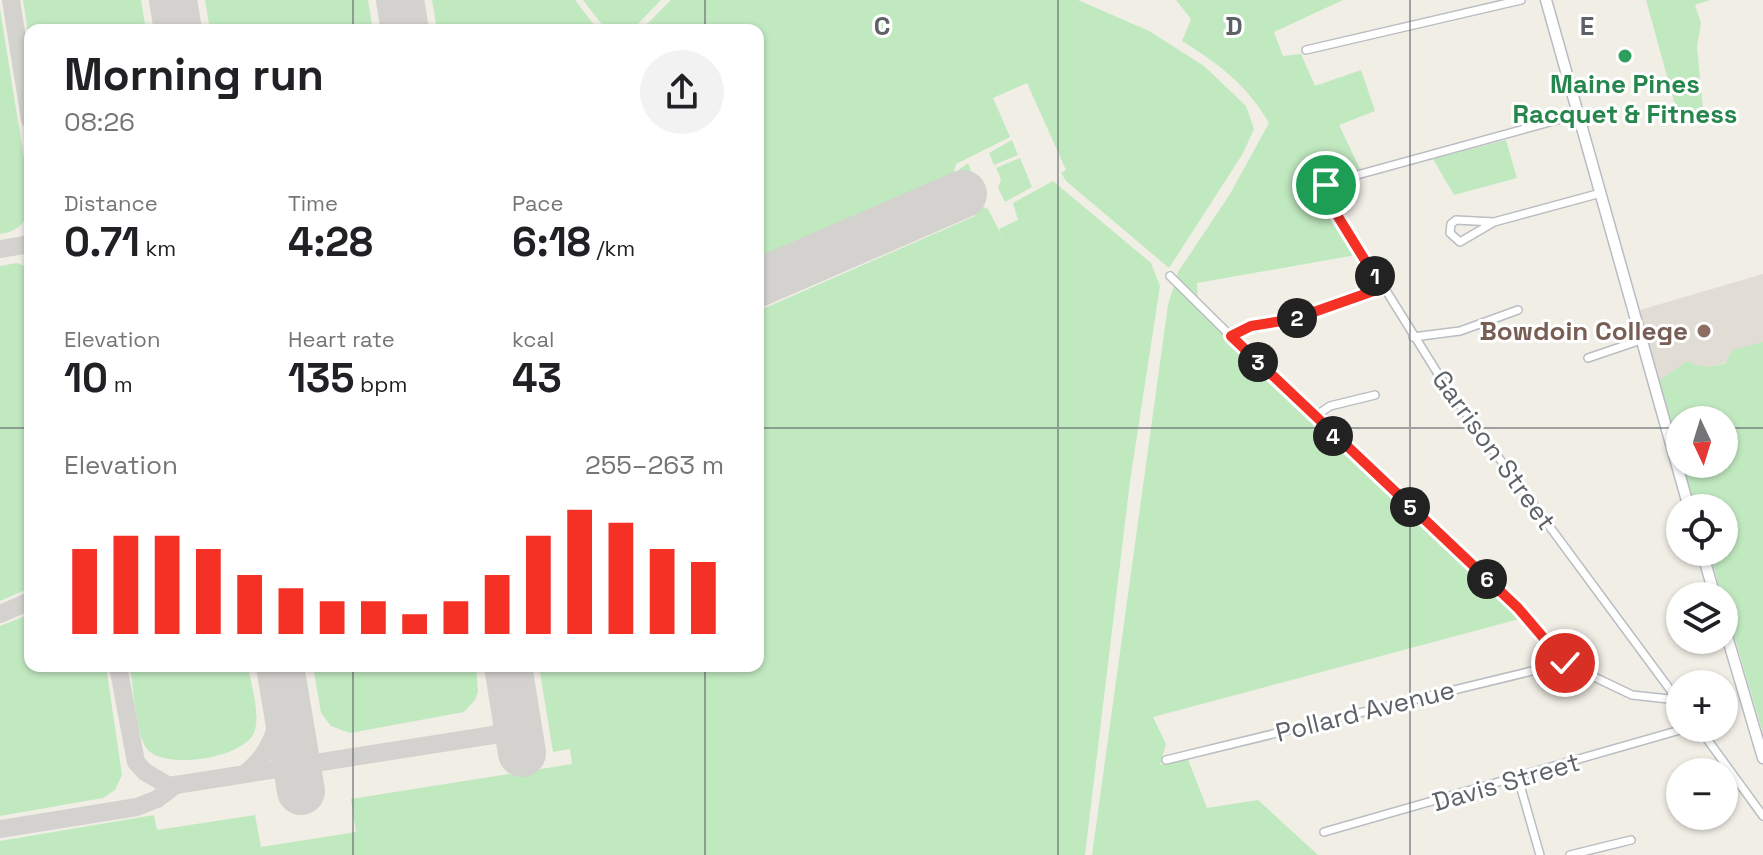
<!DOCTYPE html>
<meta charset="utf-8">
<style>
body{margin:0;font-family:"Space Grotesk",sans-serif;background:#f2f2f2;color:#202124;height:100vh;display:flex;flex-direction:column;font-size:30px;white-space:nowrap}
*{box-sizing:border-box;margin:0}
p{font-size:26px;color:#757577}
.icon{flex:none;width:44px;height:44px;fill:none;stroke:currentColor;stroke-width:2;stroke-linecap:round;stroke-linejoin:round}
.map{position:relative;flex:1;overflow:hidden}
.panel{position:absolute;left:24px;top:24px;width:740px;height:648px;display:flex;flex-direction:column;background:#fff;border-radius:16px;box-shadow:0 2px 6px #0004}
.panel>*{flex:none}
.needle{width:52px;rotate:176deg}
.controls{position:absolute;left:1666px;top:406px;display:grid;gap:16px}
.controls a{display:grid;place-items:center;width:72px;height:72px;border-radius:50%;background:#fff;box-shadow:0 2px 6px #0004;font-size:40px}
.pin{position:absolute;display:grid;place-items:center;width:68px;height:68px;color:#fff;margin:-34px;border:4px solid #fff;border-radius:50%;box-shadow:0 2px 8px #0007}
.km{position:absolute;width:40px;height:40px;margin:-20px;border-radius:50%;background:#222;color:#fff;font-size:22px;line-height:40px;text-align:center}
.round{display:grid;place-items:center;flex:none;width:84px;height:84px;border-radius:42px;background:#f2f2f2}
.summary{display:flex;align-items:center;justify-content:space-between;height:136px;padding:0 40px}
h1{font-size:44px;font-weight:800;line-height:60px}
.figures{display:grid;grid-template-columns:repeat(3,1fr);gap:12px;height:136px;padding:8px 40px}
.figures div{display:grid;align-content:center}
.figures b{font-size:40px;font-weight:800}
.figures small{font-size:22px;font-weight:400}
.figures p{font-size:22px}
.chart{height:224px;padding:16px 40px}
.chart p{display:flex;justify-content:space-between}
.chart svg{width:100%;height:144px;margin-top:8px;stroke:#f53126;stroke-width:6}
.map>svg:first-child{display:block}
.education{fill:#e1ddd4}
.green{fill:#c1e9c0}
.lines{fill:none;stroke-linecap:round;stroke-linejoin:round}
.taxiway{stroke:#d3d2ce;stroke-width:18}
.runway{stroke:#d3d2ce;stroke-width:48}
.minor-casing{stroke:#babdc2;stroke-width:10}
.secondary-casing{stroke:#b9bcc2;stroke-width:13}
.minor{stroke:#fff;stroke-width:7}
.secondary{stroke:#fff;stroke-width:10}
.route-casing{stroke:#fff;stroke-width:16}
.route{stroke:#f53126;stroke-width:10}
.grid{fill:none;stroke:#5d6267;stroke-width:2;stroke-opacity:0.55}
.leisure-dot{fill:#2e9e5b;stroke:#fff;stroke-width:3}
.education-dot{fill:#8d6e63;stroke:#fff;stroke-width:3}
.labels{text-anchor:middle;stroke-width:6;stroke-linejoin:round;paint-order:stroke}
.leisure-label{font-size:26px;font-weight:bold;fill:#27864d;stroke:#fff}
.education-label{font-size:26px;font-weight:bold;fill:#785e54;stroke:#fff;text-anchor:end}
.street-label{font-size:26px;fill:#5d6267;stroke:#fff}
.grid-label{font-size:26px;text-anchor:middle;font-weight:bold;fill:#5d6267;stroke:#fff;stroke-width:6;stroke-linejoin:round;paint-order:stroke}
</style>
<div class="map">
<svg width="1763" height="855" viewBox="0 0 1763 855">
<rect width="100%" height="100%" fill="#f0eee5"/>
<path class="education" d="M1763 274V352L1659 381 1640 310Z"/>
<path class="green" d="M23 0H141L146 30H30V46Z
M205 0H368L373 30H210Z
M432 0H575L598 30H437Z
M583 0H661L632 30H606Z
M671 0H1078L1149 31 1204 66 1246 106 1254 129 1242 155 1169 268 1066 181 1061 173 1066 170 1027 83 993 98 1010 137 956 164 953 174 758 259V30H641Z
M1176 0H1343L1274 32 1283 56 1301 54 1315 86 1361 70 1375 111 1339 125 1360 169 1317 183 1318 195 1356 255 1197 283 1198 307 1523 618 1153 717 1166 744 1160 765 1187 757 1207 808 1258 800 1318 855H1092L1168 305 1178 272 1230 194 1269 123C1247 85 1219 64 1182 41L1191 19Z
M1646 0H1710L1695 5 1701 23 1697 46 1703 111 1700 124 1685 114 1678 116Z
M0 9 30 196C30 218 22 231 0 234Z
M1012 140 1018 155 994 165 989 153Z
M1506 140 1517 178 1454 195 1433 159Z
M1020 158 1032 187 1005 202 998 188 1001 179 996 168Z
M968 163 975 180 970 178 963 184 966 191H975L982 204 972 208 956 172Z
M1053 181 1151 263 1160 286 1130 481 1085 855H0V841L154 815 157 830 255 815 261 847 356 832 351 799 572 764 570 749 553 752 539 666H758V311L975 216 973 211 983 207 988 209 1002 236 999 229 1018 220 1013 203Z
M17 263 30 268V588L0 601V266Z
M1763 342V733L1709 552H1724V508H1695L1682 464H1724V420H1680V456L1659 381 1687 361C1703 369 1710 367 1726 363L1732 350Z
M30 614V666H106L122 775 115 790 103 798 0 816V626Z
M130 666H248C251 685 261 715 254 733 243 758 167 770 148 750 136 738 133 685 130 666Z
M313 666H476L478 692 475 700 464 712 350 733 331 726 321 713Z"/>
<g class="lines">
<path class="taxiway" d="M11 0 30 120
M0 249 30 244
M0 614 30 601
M118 666 136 762 145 772 169 786 493 735 506 728 515 711
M244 774C275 753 280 717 283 682
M0 829 137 807 157 799 173 787"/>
<path class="runway" d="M173 0 178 30
M400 0 405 30
M758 283 963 194
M280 666 301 791
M508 666 522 753"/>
<g class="minor-casing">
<path id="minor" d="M1306 50 1521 0
M1579 114 1328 183 1324 191 1445 385 1680 703
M1494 222 1456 220 1451 224 1450 233 1460 242 1494 222 1601 193
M1170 276 1329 433 1518 608 1565 663 1632 695 1678 700
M1231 336 1251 326 1294 319 1382 288
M1413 337 1460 331 1518 310
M1588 358 1641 340
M1314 417 1330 406 1375 395
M1699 728 1763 816
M1166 760 1565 663
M1518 778 1540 855
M1324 832 1687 728
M1570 855 1631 840"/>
</g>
<g class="secondary-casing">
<path id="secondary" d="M1546 0 1689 508
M1702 552 1715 596
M1724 626 1763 758"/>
</g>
<use href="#minor" class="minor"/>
<use href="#secondary" class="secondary"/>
</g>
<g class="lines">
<g class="route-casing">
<path id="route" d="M1326 185V197L1382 288 1294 319 1251 326 1231 336 1518 608 1565 663"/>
</g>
<use href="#route" class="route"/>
</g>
<path class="grid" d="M353 0V30M705 0V30M1058 0V855M1410 0V855M0 428H30M758 428H1680M1724 428H1763M353 666V855M705 666V855"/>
<circle class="leisure-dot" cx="1625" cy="56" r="8"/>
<circle class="education-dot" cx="1704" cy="331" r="8"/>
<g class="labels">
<g class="leisure-label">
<text x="1625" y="93">Maine Pines<tspan x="1625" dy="30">Racquet &amp; Fitness</tspan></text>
</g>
<g class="education-label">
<text x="1688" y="340">Bowdoin College</text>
</g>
<g class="street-label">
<text transform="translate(1494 450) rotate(54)" y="9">Garrison Street</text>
<text transform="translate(1365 711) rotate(-14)" y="9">Pollard Avenue</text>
<text transform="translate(1506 782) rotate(-16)" y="9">Davis Street</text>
</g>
</g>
<g class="grid-label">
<text x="882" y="35">C</text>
<text x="1234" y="35">D</text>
<text x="1587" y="35">E</text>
</g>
</svg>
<div class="controls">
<a><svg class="needle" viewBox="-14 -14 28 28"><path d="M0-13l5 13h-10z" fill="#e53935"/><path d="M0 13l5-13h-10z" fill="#757577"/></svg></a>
<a><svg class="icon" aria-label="locate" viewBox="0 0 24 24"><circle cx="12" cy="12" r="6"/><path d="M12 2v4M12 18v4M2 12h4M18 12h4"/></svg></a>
<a><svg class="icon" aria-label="layers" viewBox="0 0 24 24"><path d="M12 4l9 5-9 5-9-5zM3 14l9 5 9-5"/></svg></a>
<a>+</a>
<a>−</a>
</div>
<div class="pin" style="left:1326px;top:185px;background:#1e9e55"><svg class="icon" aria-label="arrive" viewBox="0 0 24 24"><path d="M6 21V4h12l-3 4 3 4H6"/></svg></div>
<div class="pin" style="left:1565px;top:663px;background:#d93025"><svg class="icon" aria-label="check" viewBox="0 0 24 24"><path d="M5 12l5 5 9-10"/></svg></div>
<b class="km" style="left:1375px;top:276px">1</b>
<b class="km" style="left:1297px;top:318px">2</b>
<b class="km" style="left:1258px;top:362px">3</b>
<b class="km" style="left:1333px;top:436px">4</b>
<b class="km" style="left:1410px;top:507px">5</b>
<b class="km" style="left:1487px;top:579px">6</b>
<section class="panel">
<div class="summary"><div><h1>Morning run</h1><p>08:26</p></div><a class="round"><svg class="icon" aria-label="share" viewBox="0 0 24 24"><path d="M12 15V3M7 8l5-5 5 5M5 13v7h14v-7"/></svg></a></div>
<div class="figures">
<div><p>Distance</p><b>0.71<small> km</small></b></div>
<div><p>Time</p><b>4:28</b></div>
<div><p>Pace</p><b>6:18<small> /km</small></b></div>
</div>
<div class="figures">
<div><p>Elevation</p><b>10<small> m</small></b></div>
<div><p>Heart rate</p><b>135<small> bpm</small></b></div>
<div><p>kcal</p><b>43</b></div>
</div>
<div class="chart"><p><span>Elevation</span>255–263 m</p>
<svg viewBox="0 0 160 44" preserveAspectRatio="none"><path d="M5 44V18M15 44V14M25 44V14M35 44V18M45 44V26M55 44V30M65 44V34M75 44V34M85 44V38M95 44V34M105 44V26M115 44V14M125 44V6M135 44V10M145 44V18M155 44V22"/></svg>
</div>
</section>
</div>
